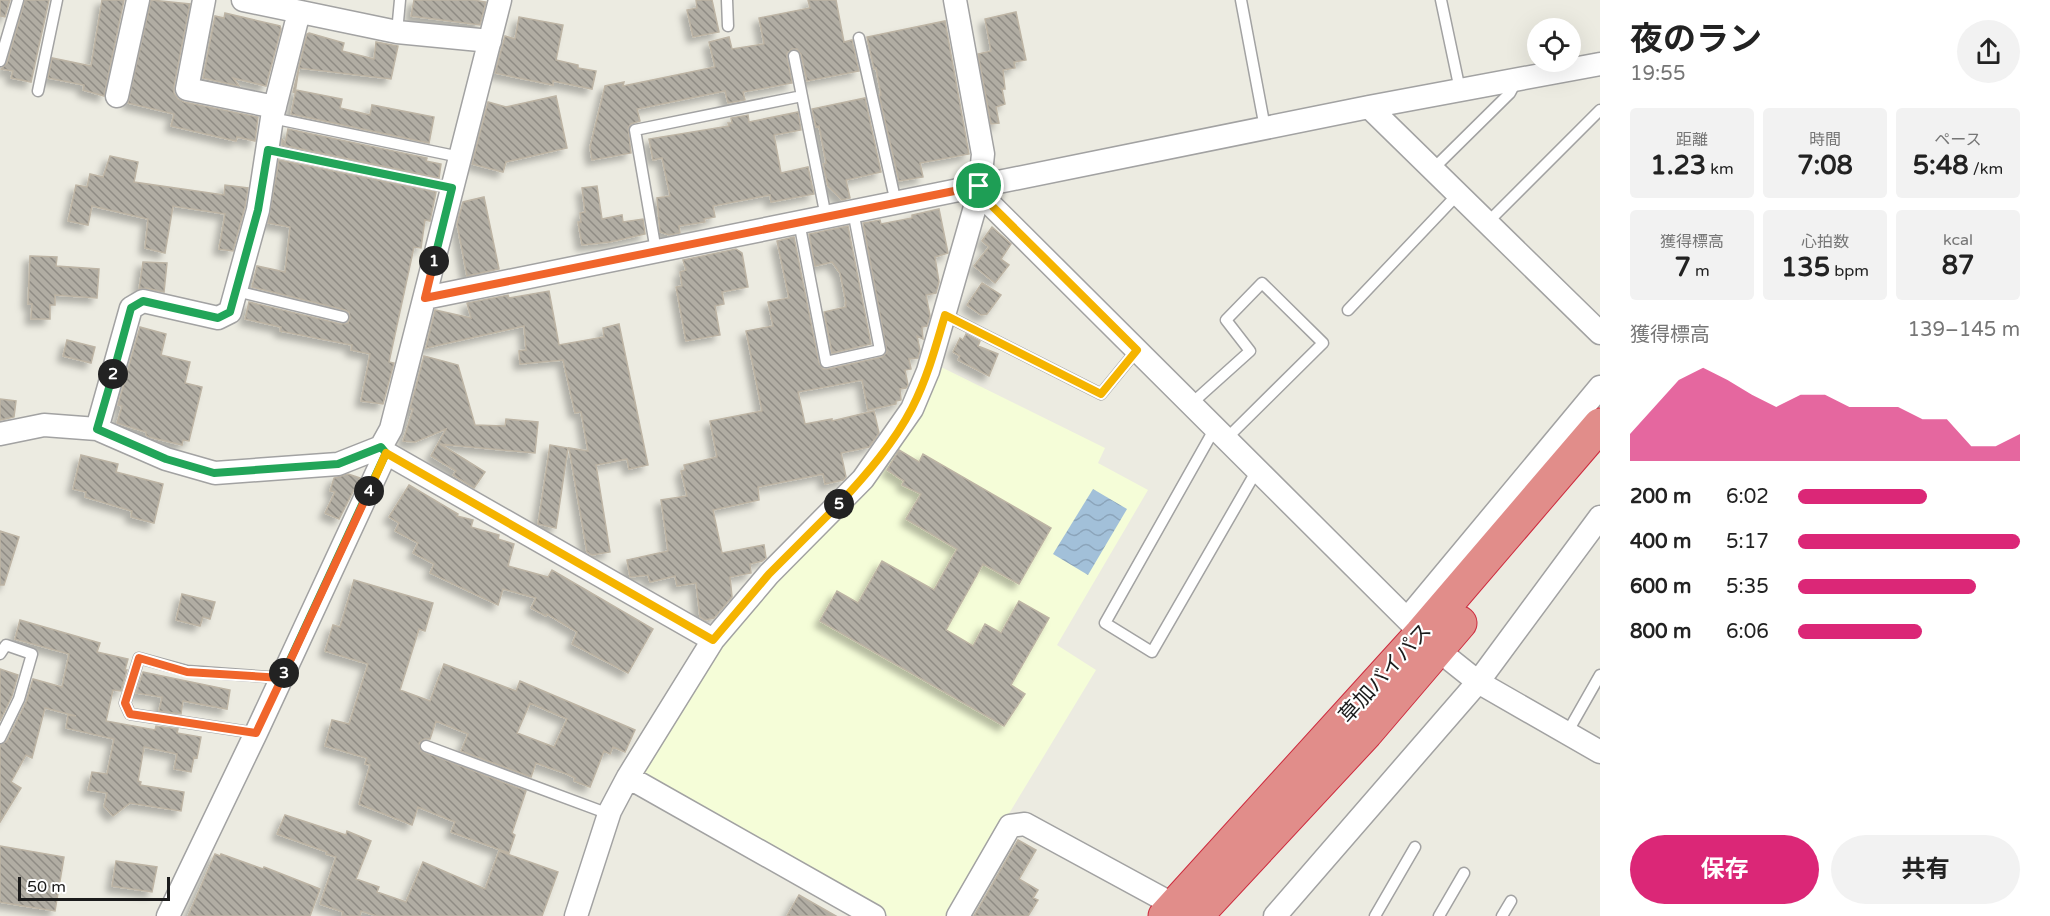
<!DOCTYPE html>
<html lang="ja">
<meta charset="utf-8">
<style>
body{margin:0;font-family:"Varela Round","Noto Sans JP",sans-serif;background:#f2f2f2;color:#222;height:100vh;display:flex;flex-direction:column;font-size:22px;white-space:nowrap}
*{box-sizing:border-box;margin:0}
p{font-size:20px;color:#767676}
.icon{flex:none;width:33px;height:33px;fill:none;stroke:currentColor;stroke-width:2;stroke-linecap:round;stroke-linejoin:round}
.map{position:relative;flex:1;overflow:hidden}
.details{display:flex;flex-direction:column;background:#fff;width:450px}
.details>*{flex:none}
.tools{position:absolute;left:1527px;top:18px;display:grid;gap:12px}
.tools a{display:grid;place-items:center;width:54px;height:54px;border-radius:50%;background:#fff;box-shadow:0 6px 24px #0002;font-size:30px}
.scale{position:absolute;left:18px;bottom:15px;width:152px;box-sizing:border-box;padding-left:6px;border:3px solid #1b1b1b;border-top:0;font-size:16px;line-height:21px;white-space:nowrap;color:#1b1b1b;-webkit-text-stroke:4px #fff;paint-order:stroke}
.pin{position:absolute;display:grid;place-items:center;width:51px;height:51px;color:#fff;margin:-26px;border:3px solid #fff;border-radius:50%;box-shadow:0 2px 6px #0007}
.km{position:absolute;width:30px;height:30px;margin:-15px;border-radius:50%;background:#222;color:#fff;font-size:16px;line-height:30px;text-align:center}
.round{display:grid;place-items:center;flex:none;width:63px;height:63px;border-radius:32px;background:#f2f2f2}
.headline{display:flex;align-items:center;justify-content:space-between;height:102px;padding:0 30px}
h1{font-size:33px;font-weight:700;line-height:45px}
.metrics{display:grid;grid-template-columns:repeat(3,1fr);gap:9px;height:102px;padding:6px 30px}
.metrics div{display:grid;align-content:center;border-radius:6px;background:#f2f2f2;text-align:center}
.metrics b{font-size:26px;font-weight:700}
.metrics small{font-size:16px;font-weight:400}
.metrics p{font-size:16px}
.chart{height:168px;padding:12px 30px}
.chart p{display:flex;justify-content:space-between}
.chart svg{width:100%;height:108px;margin-top:6px;fill:#db2777;opacity:.7}
.cta{display:flex;gap:12px;margin-top:auto;padding:12px 30px}
.cta a{flex:1;height:69px;border-radius:36px;background:#db2777;color:#fff;font-size:24px;font-weight:700;line-height:69px;text-align:center}
.cta a+a{background:#f2f2f2;color:#222}
ul{padding:0 30px;list-style:none;font-size:20px}
li{display:grid;grid-template-columns:96px 72px 1fr;align-items:center;height:45px}
li i{height:15px;border-radius:8px;background:#db2777}
main{display:flex;flex:1;min-height:0}
.map>svg:first-child{display:block}
.education{fill:#f5fdd8}
.water{fill:url(#water-waves)}
.building{fill:url(#building-back-hatch);stroke:#bdb4a4;stroke-width:1.5;fill-rule:evenodd;filter:url(#shadow)}
.lines{fill:none;stroke-linecap:round;stroke-linejoin:round}
.lane-casing{stroke:#a2a2a2;stroke-width:13}
.street-casing{stroke:#a2a2a2;stroke-width:25}
.highway-casing{stroke:#cd2b3e;stroke-width:35}
.lane{stroke:#fff;stroke-width:10}
.street{stroke:#fff;stroke-width:22}
.highway{stroke:#e18d8a;stroke-width:33}
.split-1-casing{stroke:#fff;stroke-width:12}
.split-2-casing{stroke:#fff;stroke-width:12}
.split-3-casing{stroke:#fff;stroke-width:12}
.split-4-casing{stroke:#fff;stroke-width:12}
.split-5-casing{stroke:#fff;stroke-width:12}
.split-6-casing{stroke:#fff;stroke-width:12}
.split-1{stroke:#f0652b;stroke-width:8}
.split-2{stroke:#22a559;stroke-width:8}
.split-3{stroke:#22a559;stroke-width:8}
.split-4{stroke:#f0652b;stroke-width:8}
.split-5{stroke:#f5b400;stroke-width:8}
.split-6{stroke:#f5b400;stroke-width:8}
.labels{text-anchor:middle;stroke-width:4.5;stroke-linejoin:round;paint-order:stroke}
.street-label{font-size:21px;fill:#1b1b1b;stroke:#fff}
</style>
<main>
<div class="map">
<svg width="1600" height="916" viewBox="0 0 1600 916">
<defs>
<pattern id="water-waves" width="16" height="10" patternUnits="userSpaceOnUse" patternTransform="scale(1.5)"><rect width="16" height="10" fill="#a2c0d9"/><path d="M0 5q4-4 8 0t8 0" fill="none" stroke="#8ba4ba"/></pattern>
<pattern id="building-back-hatch" width="6" height="6" patternUnits="userSpaceOnUse" patternTransform="scale(1.5)"><rect width="6" height="6" fill="#b1ada3"/><path d="M-1 5l2 2M0 0l6 6M5-1l2 2" fill="none" stroke="#8f8c84"/></pattern>
<filter id="shadow"><feDropShadow dx="-5.5" dy="5.5" stdDeviation="3" flood-color="#0004"/></filter>
</defs>
<rect width="100%" height="100%" fill="#ecebe1"/>
<path class="education" d="M937 365 1105 448 1098 463 1148 490 1057 645 1096 670 947 916H888L637 774 717 646 771 580Z"/>
<path class="water" d="M1093 489 1127 509 1088 575 1053 554Z"/>
<path class="building" d="M0 0H10L5 17 0 16Z
M25 0H49L31 82 11 78 13 71 1 69 7 63Z
M102 0H124L104 96 83 90 84 85 48 78 52 58 91 66Z
M151 0 190 4 174 86V93L178 99 184 102 258 117 255 141 237 137 236 141 171 126 174 114 128 103Z
M414 0H473L486 2 480 25 411 16Z
M696 0H712L719 32 693 37 687 10 697 8Z
M808 0H836L844 42 852 40 859 71 807 81 801 54 797 49H792L787 53V57L792 83 743 92 745 100 728 103 725 91 637 109 640 121 631 124 628 128 631 153 592 160 590 147 605 86 624 82 623 86 715 67 709 42 729 37 732 49 764 44 759 18 810 8Z
M1016 12 1026 60 1014 62 1015 68 1003 70 1005 89H1002L1005 104 996 107 999 123 991 124 978 54 991 51 985 19Z
M225 13 280 26 281 29 266 86 233 78 239 86 203 78 215 16 224 18Z
M519 17 563 25 556 60 578 65V68L596 71 592 89 553 81V85L495 73 505 36 515 39Z
M945 21 969 154 920 163 923 177 899 181 879 95H881L876 68 874 69 867 37Z
M309 33 344 43 342 51 374 59 376 42 398 46 391 79 299 68 295 93 293 92 307 34Z
M296 90 342 99 340 108 370 115 372 105 434 117 429 143 291 114Z
M556 96 567 148 506 162 503 172 472 164 488 102 506 107Z
M865 98 881 172 846 180 850 198 842 200 828 186 823 164 826 163 819 126 816 127 812 109Z
M798 112 801 130 774 135 781 173 808 167 814 194 771 202 770 195 713 206 715 217 704 219 705 222 679 226 680 233 669 235 660 232 657 198 670 196 662 158 653 160 649 139 729 126 728 123H732L731 118 748 115 749 122Z
M288 129 427 158 426 161 441 164 439 178 282 145V139L285 143Z
M110 156 138 162 134 182 224 195 225 185 248 188 245 207 233 251 219 249 225 214 173 206 165 253 145 248 148 219 92 206 88 225 68 221 76 185 87 187 90 174 103 177Z
M279 160 436 192 430 221 425 220 421 248 414 247 389 362 394 363 383 404 361 401 370 354 351 350 352 345 280 331 281 327 245 319 249 302 341 324 348 323 350 318 349 312 345 310 252 287 257 266 285 272 290 227 268 223Z
M597 186 602 219 622 215 623 222 643 219 645 234 610 242 582 245 578 222H581L580 213 585 212 582 188Z
M484 197 499 269 467 276 457 224 463 202Z
M939 209 948 253 935 257 939 282 936 293 926 295 930 316 927 326 922 327 923 339 917 336 920 350 918 358 909 359 911 369 905 370 908 385 906 388 900 389 901 400 896 401V404L868 410 862 380 798 392 805 424 832 419V421L874 411 879 433 869 447 841 453 846 477 843 480 825 484 823 474 758 487 759 500 713 510 722 553 764 545 766 558 762 561 750 564 751 573 730 577 732 597 714 618 705 620 700 617 696 583 677 586 675 576 650 582 648 575 630 577 627 560 668 551 661 500 687 496 681 471 685 470 684 465 717 457 710 421 762 411 746 331 773 326 768 302 789 298 777 241 794 237 819 363 823 369H828L882 357 887 352 863 223 880 220 881 224 912 218V215Z
M848 226 871 344 832 353 824 312 846 307 845 303H846L840 273 832 262 815 266 809 234Z
M992 227 1011 244 1001 259 1009 265 995 283 974 266 989 247 982 241Z
M736 249 742 253 748 287 722 292 724 304 715 306 720 335 686 341 676 287 682 286 680 272 686 270 683 260Z
M30 256 57 257 56 266 99 269 97 298 55 295V305H50V319H31L32 304H28Z
M143 262 167 263 164 292 146 288 139 289Z
M982 283 1001 295 987 314 981 315 967 305Z
M549 291 559 345 604 337 603 328 619 324 648 465 629 469 627 459 596 465 610 552 592 555 587 552 569 448 588 451 581 412 575 413 563 360 520 364 519 351 526 350 524 326 426 348 435 310 471 318 467 303 508 295 509 298Z
M140 327 166 334 161 355 190 362 185 383 202 387 189 441 183 440 182 445 149 437 146 435V432L117 423 122 406 118 405Z
M966 334 980 341 978 346 998 354 989 376 958 360 960 356 953 352 960 338 963 340Z
M67 340 95 347 91 363 63 356Z
M424 356 458 365 475 425 505 426 506 419 538 422 535 453 440 444 485 472 474 488 453 475 456 471 431 456 446 429 415 442 403 441 413 409H410Z
M0 399 16 401 14 417 0 420Z
M550 445 568 448 556 528 538 524Z
M899 450 919 462 923 454 1051 528 1019 584 983 564 946 630 973 646 985 624 1001 633 1019 601 1049 618 1011 685 1025 694 1004 726 820 621 837 591 858 603 882 561 934 590 957 549 906 519 921 494 902 485 904 481 887 470Z
M81 455 118 464 116 472 163 484 154 523 131 517 132 511 85 497 86 492 73 489Z
M348 474 360 478 339 519 325 513 335 492 330 491 334 478Z
M409 485 458 514 457 516 473 520 471 527 499 535 498 539 514 544 508 566 548 577 552 570 653 629 628 673 572 644 577 632 547 614 546 616 531 608 536 598 503 589 498 605 430 573 434 564 413 553 418 543 395 531 399 523 389 517Z
M0 531 19 537 4 585H0Z
M354 580 433 603 425 631 419 629 400 690 430 701 444 664 516 691 520 681 635 730 625 752 613 747 610 754 604 751 590 787 574 781 575 778 567 774 536 763 531 777 461 751 468 734 436 721 430 739H424L419 743 421 751 526 791 512 833 515 835 509 853 451 832 455 822 418 807 412 825 359 804 370 765 365 764 367 758 325 746 332 720 349 724 368 664 325 651 333 625 340 627ZM530 703 567 719 554 747 517 733Z
M182 594 215 602 210 619 203 617 200 626 176 620Z
M20 620 100 643 97 652 128 659 125 670H127L121 691 113 690 106 721 155 730 156 726 178 729 177 733 201 737 197 758 194 757 191 772 174 769 177 754 144 747 138 781 141 782 140 785 184 792 181 811 130 803 113 816 104 806 107 793 88 790 92 772 107 774 114 739 66 728 68 715 76 716 45 708 32 758 26 755 11 782 21 788 0 822V745L7 741 26 702 33 679 62 687 69 654 15 639Z
M0 669 18 675 12 696 0 721Z
M143 672 230 690 227 709 183 701 181 714 159 711 162 697 136 693Z
M285 815 346 835 347 831 371 841 356 879 379 887 377 892 406 902 423 862 485 889 499 851 558 872 542 916H377L361 911 360 916H342L343 912 320 904 336 857 326 854 327 852 277 834Z
M1018 840 1036 850 1019 879 1038 890 1033 898 1038 900 1028 916H974Z
M0 846 64 857 55 911 0 902Z
M215 854 220 856 221 854 263 869 264 867 320 889 310 916H188Z
M116 861 157 867 152 892 112 886Z
M799 895 836 916H787Z"/>
<g class="lines">
<g class="lane-casing">
<path id="lane" d="M727 0 728 26
M1241 0 1265 128
M1441 0 1460 90
M397 32 400 0
M859 38 896 203
M794 56 826 217
M0 61 18 0
M38 91 57 0
M272 118 460 157
M268 150 452 188
M1433 169 1510 93 1517 80
M799 222 826 362 880 350 853 211
M1488 222 1600 110
M656 251 635 130 802 96
M236 291 343 317
M1348 310 1458 194
M945 315 1101 394 1137 350
M1191 404 1250 351 1226 320 1262 283 1323 343 1226 439
M1215 428 1105 623 1152 652 1257 470
M0 654 6 645 32 654 19 699 0 738
M256 733 130 714 125 703 139 658 187 671 282 678
M1567 733 1600 675
M426 746 609 814
M1375 916 1415 847
M1439 916 1464 873
M1502 916 1511 901"/>
</g>
<g class="street-casing">
<path id="street" d="M204 0 187 89 275 107
M243 0 397 32 490 41
M117 96 138 0
M1369 107 1600 333
M979 193 1438 650 1478 682 1600 752
M425 298 1369 107 1600 64
M97 429 131 308 143 301 218 318 230 312 258 210 272 118 299 12
M0 434 44 425 97 429 166 459 215 473 338 464 381 447 391 429 500 0
M381 447 386 453 713 640
M1407 619 1600 387
M628 777 874 916
M168 916 256 733 386 453
M576 916 610 811 628 777 713 640 769 574 863 479 912 409 928 371 979 193 983 154 955 0
M958 916 1010 826 1025 824 1185 911
M1275 916 1478 682 1600 517"/>
</g>
<g class="highway-casing">
<path id="highway" d="M1165 916 1421 634 1600 425
M1196 916 1366 733 1460 623"/>
</g>
<use href="#lane" class="lane"/>
<use href="#street" class="street"/>
<use href="#highway" class="highway"/>
</g>
<g class="lines">
<g class="split-1-casing">
<path id="split-1" d="M434 261 425 298 979 186"/>
</g>
<g class="split-2-casing">
<path id="split-2" d="M113 374 131 308 143 301 218 318 230 312 258 210 268 150 452 188 434 261"/>
</g>
<g class="split-3-casing">
<path id="split-3" d="M113 374 97 429 166 459 214 473 338 464 381 447 386 453 284 673"/>
</g>
<g class="split-4-casing">
<path id="split-4" d="M284 673 282 678 256 733 130 714 125 703 139 658 187 672 282 678 369 491"/>
</g>
<g class="split-5-casing">
<path id="split-5" d="M369 491 386 453 713 640 769 574 839 504"/>
</g>
<g class="split-6-casing">
<path id="split-6" d="M839 504C866 475 894 443 912 408 927 379 936 346 945 315L1101 394 1137 350 979 193V186"/>
</g>
<use href="#split-1" class="split-1"/>
<use href="#split-2" class="split-2"/>
<use href="#split-3" class="split-3"/>
<use href="#split-4" class="split-4"/>
<use href="#split-5" class="split-5"/>
<use href="#split-6" class="split-6"/>
</g>
<g class="labels">
<g class="street-label">
<text transform="translate(1385 673) rotate(-48)" y="7">草加バイパス</text>
</g>
</g>
</svg>
<div class="tools">
<a><svg class="icon" aria-label="locate" viewBox="0 0 24 24"><circle cx="12" cy="12" r="6"/><path d="M12 2v4M12 18v4M2 12h4M18 12h4"/></svg></a>
</div>
<div class="scale">50 m</div>
<div class="pin" style="left:979px;top:186px;background:#1e9e55"><svg class="icon" aria-label="arrive" viewBox="0 0 24 24"><path d="M6 21V4h12l-3 4 3 4H6"/></svg></div>
<b class="km" style="left:434px;top:261px">1</b>
<b class="km" style="left:113px;top:374px">2</b>
<b class="km" style="left:284px;top:673px">3</b>
<b class="km" style="left:369px;top:491px">4</b>
<b class="km" style="left:839px;top:504px">5</b>
</div>
<section class="details">
<div class="headline"><div><h1>夜のラン</h1><p>19:55</p></div><a class="round"><svg class="icon" aria-label="share" viewBox="0 0 24 24"><path d="M12 15V3M7 8l5-5 5 5M5 13v7h14v-7"/></svg></a></div>
<div class="metrics">
<div><p>距離</p><b>1.23<small> km</small></b></div>
<div><p>時間</p><b>7:08</b></div>
<div><p>ペース</p><b>5:48<small> /km</small></b></div>
</div>
<div class="metrics">
<div><p>獲得標高</p><b>7<small> m</small></b></div>
<div><p>心拍数</p><b>135<small> bpm</small></b></div>
<div><p>kcal</p><b>87</b></div>
</div>
<div class="chart"><p><span>獲得標高</span>139–145 m</p>
<svg viewBox="0 0 160 44" preserveAspectRatio="none"><path d="M0 44V33L10 22L20 11L30 6L40 11L50 17L60 22L70 17L80 17L90 22L100 22L110 22L120 27L130 27L140 38L150 38L160 33V44z"/></svg>
</div>
<ul>
<li><b>200 m</b>6:02<i style="width:58%"></i></li>
<li><b>400 m</b>5:17<i style="width:100%"></i></li>
<li><b>600 m</b>5:35<i style="width:80%"></i></li>
<li><b>800 m</b>6:06<i style="width:56%"></i></li>
</ul>
<div class="cta"><a>保存</a><a>共有</a></div>
</section>
</main>
